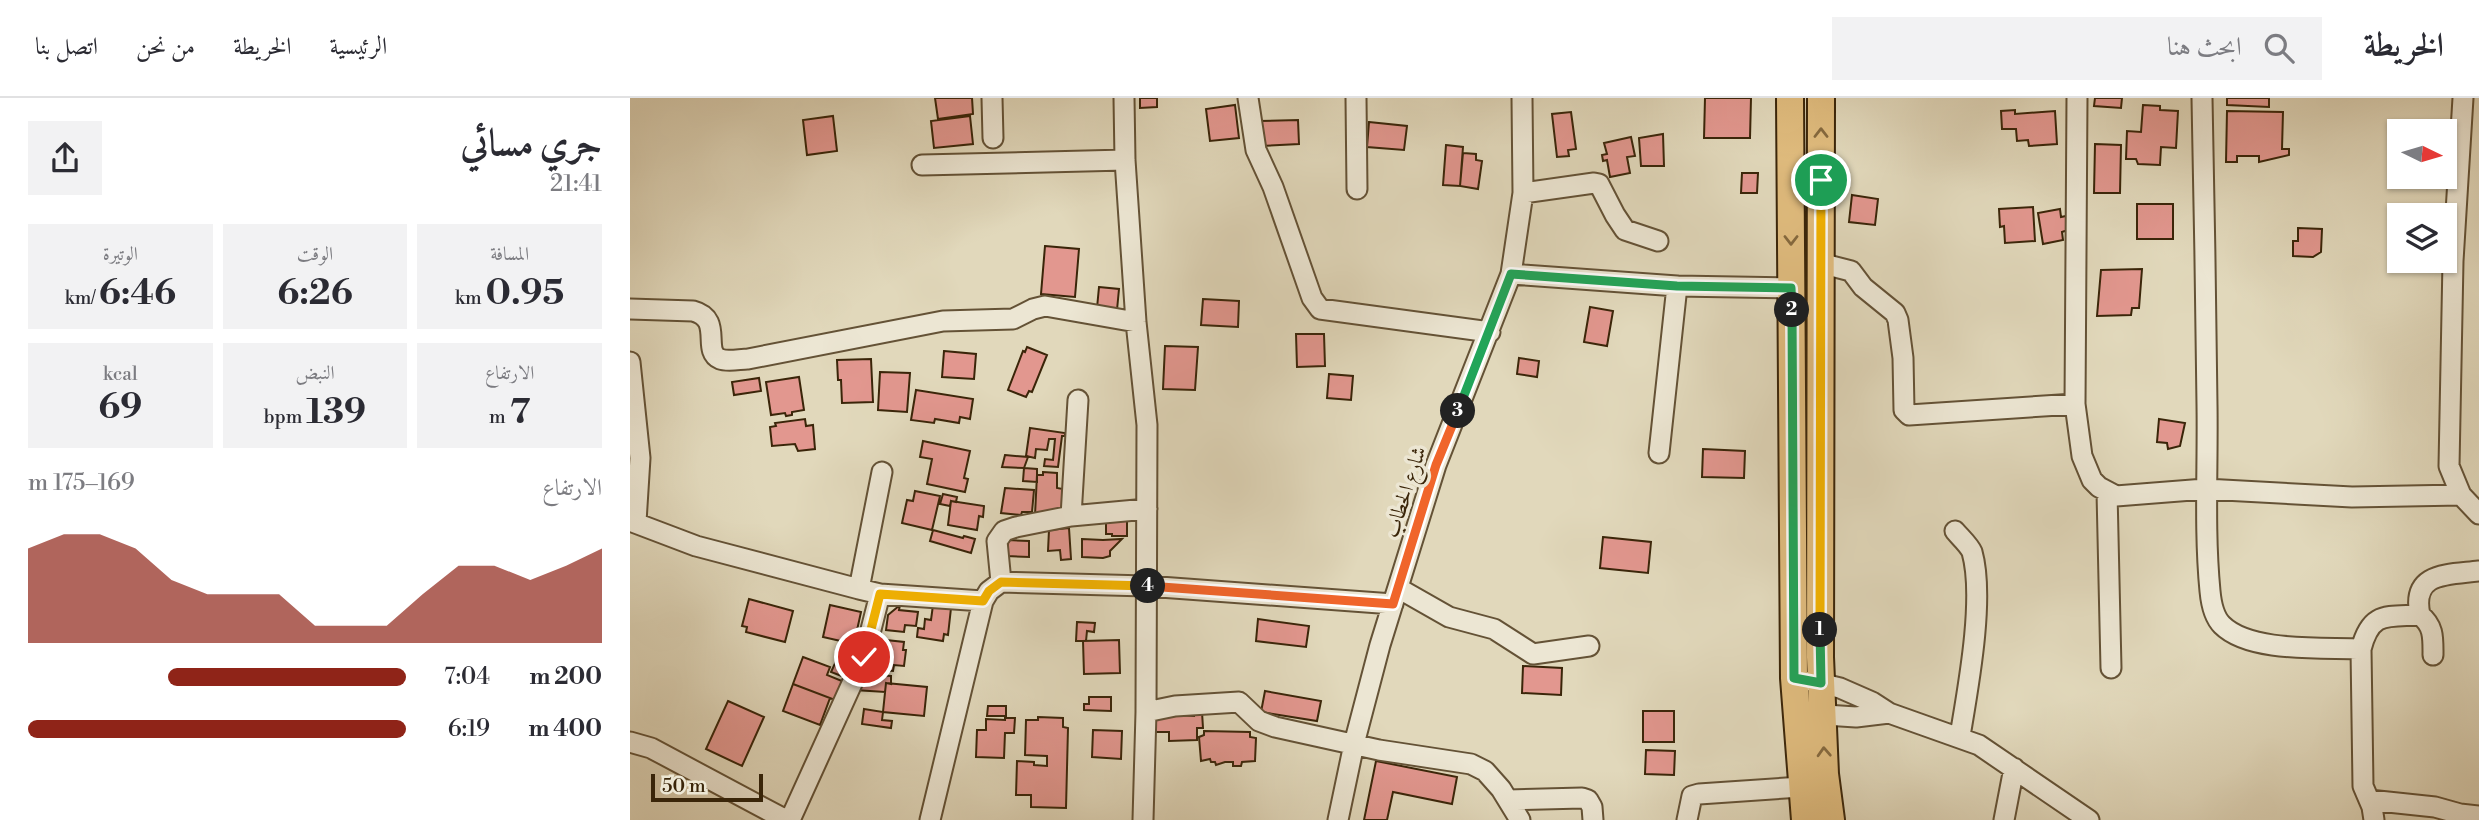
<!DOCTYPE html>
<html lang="ar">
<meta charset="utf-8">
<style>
body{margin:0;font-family:"Libre Bodoni",Amiri,serif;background:#f2f2f3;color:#2b2b33;direction:rtl;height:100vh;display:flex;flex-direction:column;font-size:26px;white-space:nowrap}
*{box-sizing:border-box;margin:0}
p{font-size:23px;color:#7c7c81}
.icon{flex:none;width:38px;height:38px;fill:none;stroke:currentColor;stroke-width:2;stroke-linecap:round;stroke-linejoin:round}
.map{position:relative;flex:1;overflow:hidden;direction:ltr}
.details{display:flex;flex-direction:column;background:#fff;width:630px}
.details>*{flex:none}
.needle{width:46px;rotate:95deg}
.buttons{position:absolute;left:1757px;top:21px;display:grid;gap:14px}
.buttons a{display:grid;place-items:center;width:70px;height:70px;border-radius:0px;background:#fff;box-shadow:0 2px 5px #0004;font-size:35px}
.scale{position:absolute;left:21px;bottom:18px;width:112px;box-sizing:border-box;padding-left:7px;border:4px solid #3a2509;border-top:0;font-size:19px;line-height:24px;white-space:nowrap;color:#3a2509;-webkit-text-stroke:5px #ece6d3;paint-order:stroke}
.pin{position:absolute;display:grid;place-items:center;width:60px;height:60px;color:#fff;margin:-30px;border:4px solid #fff;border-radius:50%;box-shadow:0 2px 7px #0007}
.km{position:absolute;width:35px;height:35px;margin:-18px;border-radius:50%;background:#222;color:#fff;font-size:19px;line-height:35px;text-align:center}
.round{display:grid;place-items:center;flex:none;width:74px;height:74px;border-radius:0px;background:#f2f2f3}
.head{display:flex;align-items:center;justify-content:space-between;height:119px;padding:0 28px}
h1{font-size:38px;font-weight:700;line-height:52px}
.metrics{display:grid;grid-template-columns:repeat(3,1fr);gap:10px;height:119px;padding:7px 28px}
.metrics div{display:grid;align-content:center;border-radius:0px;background:#f2f2f3;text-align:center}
.metrics b{font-size:35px;font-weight:700}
.metrics small{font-size:19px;font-weight:400}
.metrics p{font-size:19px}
.chart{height:196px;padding:14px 28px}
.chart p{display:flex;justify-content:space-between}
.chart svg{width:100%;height:126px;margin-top:7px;fill:#8f2418;opacity:.7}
ul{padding:0 28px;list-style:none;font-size:23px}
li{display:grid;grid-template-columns:112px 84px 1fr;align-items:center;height:52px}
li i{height:18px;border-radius:9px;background:#8f2418}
header{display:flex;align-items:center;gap:42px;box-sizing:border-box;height:98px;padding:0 35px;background:#fff;border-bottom:2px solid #e1e1e2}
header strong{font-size:33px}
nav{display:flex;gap:38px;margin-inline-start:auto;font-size:24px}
.search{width:490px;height:63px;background:#f2f2f3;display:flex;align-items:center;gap:18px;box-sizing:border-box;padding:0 24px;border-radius:0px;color:#7c7c81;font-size:26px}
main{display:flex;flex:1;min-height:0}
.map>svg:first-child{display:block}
.building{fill:#e2978f;stroke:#3a2509;stroke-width:2}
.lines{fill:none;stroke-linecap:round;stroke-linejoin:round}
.minor-casing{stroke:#645236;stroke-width:23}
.major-casing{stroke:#3a2509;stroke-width:30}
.minor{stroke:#ece6d3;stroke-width:19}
.major{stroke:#e0bc7e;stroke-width:26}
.oneway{stroke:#85693e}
.split-1-casing{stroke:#fff;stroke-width:14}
.split-2-casing{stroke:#fff;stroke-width:14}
.split-3-casing{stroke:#fff;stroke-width:14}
.split-4-casing{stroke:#fff;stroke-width:14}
.split-5-casing{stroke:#fff;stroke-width:14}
.split-1{stroke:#f5b400;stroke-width:9}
.split-2{stroke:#22a559;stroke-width:9}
.split-3{stroke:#22a559;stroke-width:9}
.split-4{stroke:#f0652b;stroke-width:9}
.split-5{stroke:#f5b400;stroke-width:9}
.labels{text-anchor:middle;stroke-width:7;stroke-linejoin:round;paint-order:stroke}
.street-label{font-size:21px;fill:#3a2509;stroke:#ece6d3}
</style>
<header>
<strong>الخريطة</strong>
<div class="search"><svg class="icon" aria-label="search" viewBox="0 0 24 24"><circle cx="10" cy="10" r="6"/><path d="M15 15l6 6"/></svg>ابحث هنا</div>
<nav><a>الرئيسية</a><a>الخريطة</a><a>من نحن</a><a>اتصل بنا</a></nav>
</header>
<main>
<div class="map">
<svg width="1849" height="722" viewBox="0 0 1849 722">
<rect width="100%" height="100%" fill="#e1d8bb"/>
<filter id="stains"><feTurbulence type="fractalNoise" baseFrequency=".00286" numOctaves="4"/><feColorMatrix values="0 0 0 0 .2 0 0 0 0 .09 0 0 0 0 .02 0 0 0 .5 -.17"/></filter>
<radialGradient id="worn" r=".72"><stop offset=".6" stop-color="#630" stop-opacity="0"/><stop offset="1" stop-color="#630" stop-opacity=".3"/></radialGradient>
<path class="building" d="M305 0H342L343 16 308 21Z
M510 0H527V9L510 10Z
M1075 0H1121L1120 40H1074Z
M1465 0H1492L1491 10 1464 8Z
M1597 0H1639V9L1597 7Z
M605 7 609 40 580 43 576 11Z
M1513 7 1530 8V12L1548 13 1546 50 1531 49 1530 67 1508 66 1506 61H1496L1497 33 1511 34Z
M1385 12V16L1425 13 1427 46 1399 48 1398 42 1387 43 1386 31H1372L1371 13Z
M1597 13 1653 14 1652 51H1659V57L1629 64V58H1607V64H1596Z
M941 14 946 51 938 52 939 58 927 59 922 16Z
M203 18 207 53 177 57 173 22Z
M340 18 343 46 304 50 301 23Z
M668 22 669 46 630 48 629 23Z
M739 24 777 28 774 52 737 49Z
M1033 36 1034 68H1011L1009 40Z
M1001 39 1005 58 997 59 1000 75 980 79 977 62 973 63 972 57 977 56 974 45Z
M1465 46 1491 47 1490 95H1464Z
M816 47 833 49 830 88 813 87Z
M833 55 846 56V62L852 63 848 91 830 88Z
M1112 75H1128L1127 95H1111Z
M1222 97 1248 101 1245 127 1219 124Z
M1507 106H1543V141H1507Z
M1403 109 1405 143 1375 145 1374 128 1370 129 1369 111Z
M1430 111 1431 119 1436 118 1438 132 1432 134 1433 142 1413 146 1408 115Z
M1773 114H1801V117H1773Z
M1668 130 1692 131 1691 154 1683 159 1663 158V143H1668Z
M415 148 449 151 445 199 411 196Z
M1512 171 1509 210H1502L1501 217 1467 218 1471 172Z
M469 189 489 191 487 212 467 210Z
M573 201 609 203 608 229 571 227Z
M960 209 983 213 977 248 954 244Z
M666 236H694L695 268 667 269Z
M535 248 568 249 565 292 533 291Z
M397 249 417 257 402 294 399 293 396 299 378 292 393 253 395 254Z
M314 253 346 256 344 281 312 279Z
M889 260 909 263 907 279 887 276Z
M241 261 243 304 212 305 211 282H208L207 262Z
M250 274 280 275 277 314 248 312Z
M699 276 723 278 721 302 697 300Z
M169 279 174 312 162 314V317L156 318 155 315 141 317 136 284Z
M129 280 131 293 104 297 102 284Z
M286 292 343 301 340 321 330 319 329 325 305 321 304 325 281 322Z
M175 321 176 328 183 327 185 351 168 353 165 346 142 348 140 329 146 328 145 325Z
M1529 321 1555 325 1550 348 1538 351 1537 345 1527 344Z
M400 330 435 335V338H432L428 369 414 368 415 361 423 362 425 341H419L417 352 406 351 405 360 396 358Z
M293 343 340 353 334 380 338 381 335 394 297 386 302 361 290 359Z
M1073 351 1115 353 1114 380 1072 379Z
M375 357 398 359 394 370 372 369Z
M394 370 407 371V384L393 383Z
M413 374 427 375V390L433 391 434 414 405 417 407 377H413Z
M375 390 404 392 402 414H392L391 417 371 415Z
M285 393 310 398 302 432 272 425 277 402 283 403Z
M313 396 327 399 326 404 321 403 320 408 310 406Z
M321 403 354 408 353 419 349 418 347 432 318 427Z
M497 417V438H482V436H476V420Z
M439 430 441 461 431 462 430 452 418 453 419 432Z
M303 432 333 440 334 438 345 441 341 455 300 443Z
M973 439 1021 444 1018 475 970 470Z
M452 441 473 442 492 441 480 453V458L473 460 452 459Z
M378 442 399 443V459L377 458Z
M119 501 163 513 155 544 116 534 117 529 112 528Z
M200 507 231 514 224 546 193 539Z
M270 507 269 512 288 514 286 528 275 527 274 534 256 532 258 517Z
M303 507 321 510 318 537 314 536 313 543 287 539 288 530 294 531 295 521 301 522Z
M628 521 679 528 676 549 626 543Z
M447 524 465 525 464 534 457 533 456 543H446Z
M256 542 274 544 273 552H276L274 568 264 567 263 573 252 572 253 560 250 559 251 551 255 552Z
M489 542 490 575 454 576 453 543Z
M173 559 200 569 197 577 212 583 205 602 163 586Z
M208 559 220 564 214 579 201 574Z
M893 568 932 570 931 597 892 595Z
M231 576 261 578V586L256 585 255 594 225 592Z
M256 585 297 589 294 618 253 614Z
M163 586 200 600 190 627 153 613Z
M635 593 691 603 687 623 631 614Z
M459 599H481V613L454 612V606H459Z
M98 603 134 619 112 668 76 651Z
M358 608H376V618H357Z
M234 611 253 614 252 622 262 623 261 630 232 626Z
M1013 613H1044V644H1013Z
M564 614H572L573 630H567V642L539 643V634H525V616L564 618Z
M408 619 433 620V629L438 630 436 710 401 709V697H386L387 663 404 664V667L417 668V658L395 657 396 622H408Z
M375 620H385L384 635H375L374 660 346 659 347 632H356V621L375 622Z
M463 632 492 633 491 661 462 659Z
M574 633 620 634V639L626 640 625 663 612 664 611 668H603V664H595L586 667 585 664H581L580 661 571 663 569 639 574 637Z
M1016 652 1045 653 1044 677 1015 676Z
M746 663 827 679 822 706 763 694 757 722H734Z"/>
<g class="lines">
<g class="minor-casing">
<path id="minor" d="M362 0 363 40
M494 0 495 62 506 224 517 327 516 614 513 722
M618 0 626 52 643 89 682 200 690 211 860 234
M726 0 727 91
M1447 0 1445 306 1452 358 1462 382 1469 389 1486 398 1575 391 1722 399 1831 397
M1572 0C1574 102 1576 205 1577 307 1578 369 1574 431 1580 493 1581 504 1584 519 1592 527 1620 555 1694 549 1731 551
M1833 0 1823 163 1819 368 1831 397 1849 416
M292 67 495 62
M893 95 964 85 969 86 985 117 995 132 1028 143
M1190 165 1221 173 1233 189 1265 215 1268 222 1273 260 1274 312 1279 317 1445 306
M881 176 1047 188 1161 190
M0 211 63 213C94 221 71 253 90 261 98 264 110 261 118 261L313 223 383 221 403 211 415 208 506 224
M0 264 10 360 6 424
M1029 355 1047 188
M1477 394 1481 570
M441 418 448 302
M0 423 66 448 229 491 250 496 353 503
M1325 433C1330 439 1339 447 1342 454 1355 500 1338 590 1330 638
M371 484 367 443 374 433 386 429 441 418 517 411
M768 490 819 519 864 531 903 556 959 548
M229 491 252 374
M1803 557C1803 540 1804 528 1790 517 1781 474 1817 477 1849 473
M1181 583 1210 590 1242 604 1259 615 1349 647 1459 722
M516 614 545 608 609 604 629 623 645 629 749 652 841 666 855 673 871 691 890 722
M1180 616 1226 619 1259 615
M0 644 21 650 156 722
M878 702 952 700 958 702 962 709 963 722
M1739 702 1805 709 1830 716 1849 718
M160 722 234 559 250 496
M300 722 353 503 359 493 371 484 516 488 763 506
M708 722 724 646 750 547 806 367 881 176 893 95 892 0
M1057 722 1062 698 1069 696 1171 689
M1374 722 1384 670
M1744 722 1742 709 1733 688 1731 551C1741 513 1756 519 1790 517"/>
</g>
<g class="major-casing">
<path id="major" d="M1160 0 1164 580 1175 722
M1191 0 1190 559 1195 676 1201 722"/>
</g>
<use href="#minor" class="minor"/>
<use href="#major" class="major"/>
</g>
<defs><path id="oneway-chevron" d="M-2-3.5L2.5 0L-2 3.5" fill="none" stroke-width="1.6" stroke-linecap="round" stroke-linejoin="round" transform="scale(1.75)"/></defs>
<g class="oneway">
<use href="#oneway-chevron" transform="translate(1191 35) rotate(-90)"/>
<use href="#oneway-chevron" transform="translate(1161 142) rotate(90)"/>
<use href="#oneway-chevron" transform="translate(1194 654) rotate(-93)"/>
</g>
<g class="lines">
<g class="split-1-casing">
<path id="split-1" d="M1190 532 1191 82"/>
</g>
<g class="split-2-casing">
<path id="split-2" d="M1162 212 1164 580 1191 585 1190 532"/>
</g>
<g class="split-3-casing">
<path id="split-3" d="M828 313 881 176 1047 188 1161 190 1162 212"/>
</g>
<g class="split-4-casing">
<path id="split-4" d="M518 488 763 506 806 367 828 313"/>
</g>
<g class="split-5-casing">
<path id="split-5" d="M234 559 250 496 353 503 359 493 371 484 518 488"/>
</g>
<use href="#split-1" class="split-1"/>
<use href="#split-2" class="split-2"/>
<use href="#split-3" class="split-3"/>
<use href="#split-4" class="split-4"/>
<use href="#split-5" class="split-5"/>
</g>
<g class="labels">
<g class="street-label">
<text transform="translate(775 394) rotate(-72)" y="7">شارع الحطاب</text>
</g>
</g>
<rect width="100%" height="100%" filter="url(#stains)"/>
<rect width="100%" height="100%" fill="url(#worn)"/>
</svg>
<div class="buttons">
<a><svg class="needle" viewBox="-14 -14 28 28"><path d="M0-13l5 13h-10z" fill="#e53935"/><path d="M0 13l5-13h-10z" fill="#7c7c81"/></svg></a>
<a><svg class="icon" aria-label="layers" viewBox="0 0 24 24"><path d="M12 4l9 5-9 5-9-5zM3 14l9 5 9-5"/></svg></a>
</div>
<div class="scale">50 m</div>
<div class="pin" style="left:1191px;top:82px;background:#1e9e55"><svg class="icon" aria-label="arrive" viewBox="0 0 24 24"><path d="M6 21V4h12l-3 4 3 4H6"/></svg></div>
<div class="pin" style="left:234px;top:559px;background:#d93025"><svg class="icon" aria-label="check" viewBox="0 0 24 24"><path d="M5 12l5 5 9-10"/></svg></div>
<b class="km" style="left:1190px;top:532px">1</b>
<b class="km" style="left:1162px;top:212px">2</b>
<b class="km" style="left:828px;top:313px">3</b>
<b class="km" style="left:518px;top:488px">4</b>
</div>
<section class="details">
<div class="head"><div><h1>جري مسائي</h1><p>21:41</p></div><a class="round"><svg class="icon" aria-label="share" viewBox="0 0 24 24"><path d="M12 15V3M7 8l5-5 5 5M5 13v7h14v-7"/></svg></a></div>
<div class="metrics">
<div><p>المسافة</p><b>0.95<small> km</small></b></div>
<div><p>الوقت</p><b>6:26</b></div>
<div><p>الوتيرة</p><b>6:46<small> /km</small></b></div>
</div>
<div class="metrics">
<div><p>الارتفاع</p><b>7<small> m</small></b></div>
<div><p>النبض</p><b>139<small> bpm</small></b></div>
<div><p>kcal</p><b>69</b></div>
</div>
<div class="chart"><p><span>الارتفاع</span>169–175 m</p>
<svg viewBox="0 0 160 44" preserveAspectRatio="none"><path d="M0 44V11L10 6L20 6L30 11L40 22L50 27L60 27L70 27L80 38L90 38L100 38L110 27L120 17L130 17L140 22L150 17L160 11V44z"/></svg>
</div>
<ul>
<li><b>200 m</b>7:04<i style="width:63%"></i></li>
<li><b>400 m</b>6:19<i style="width:100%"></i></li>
</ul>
</section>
</main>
